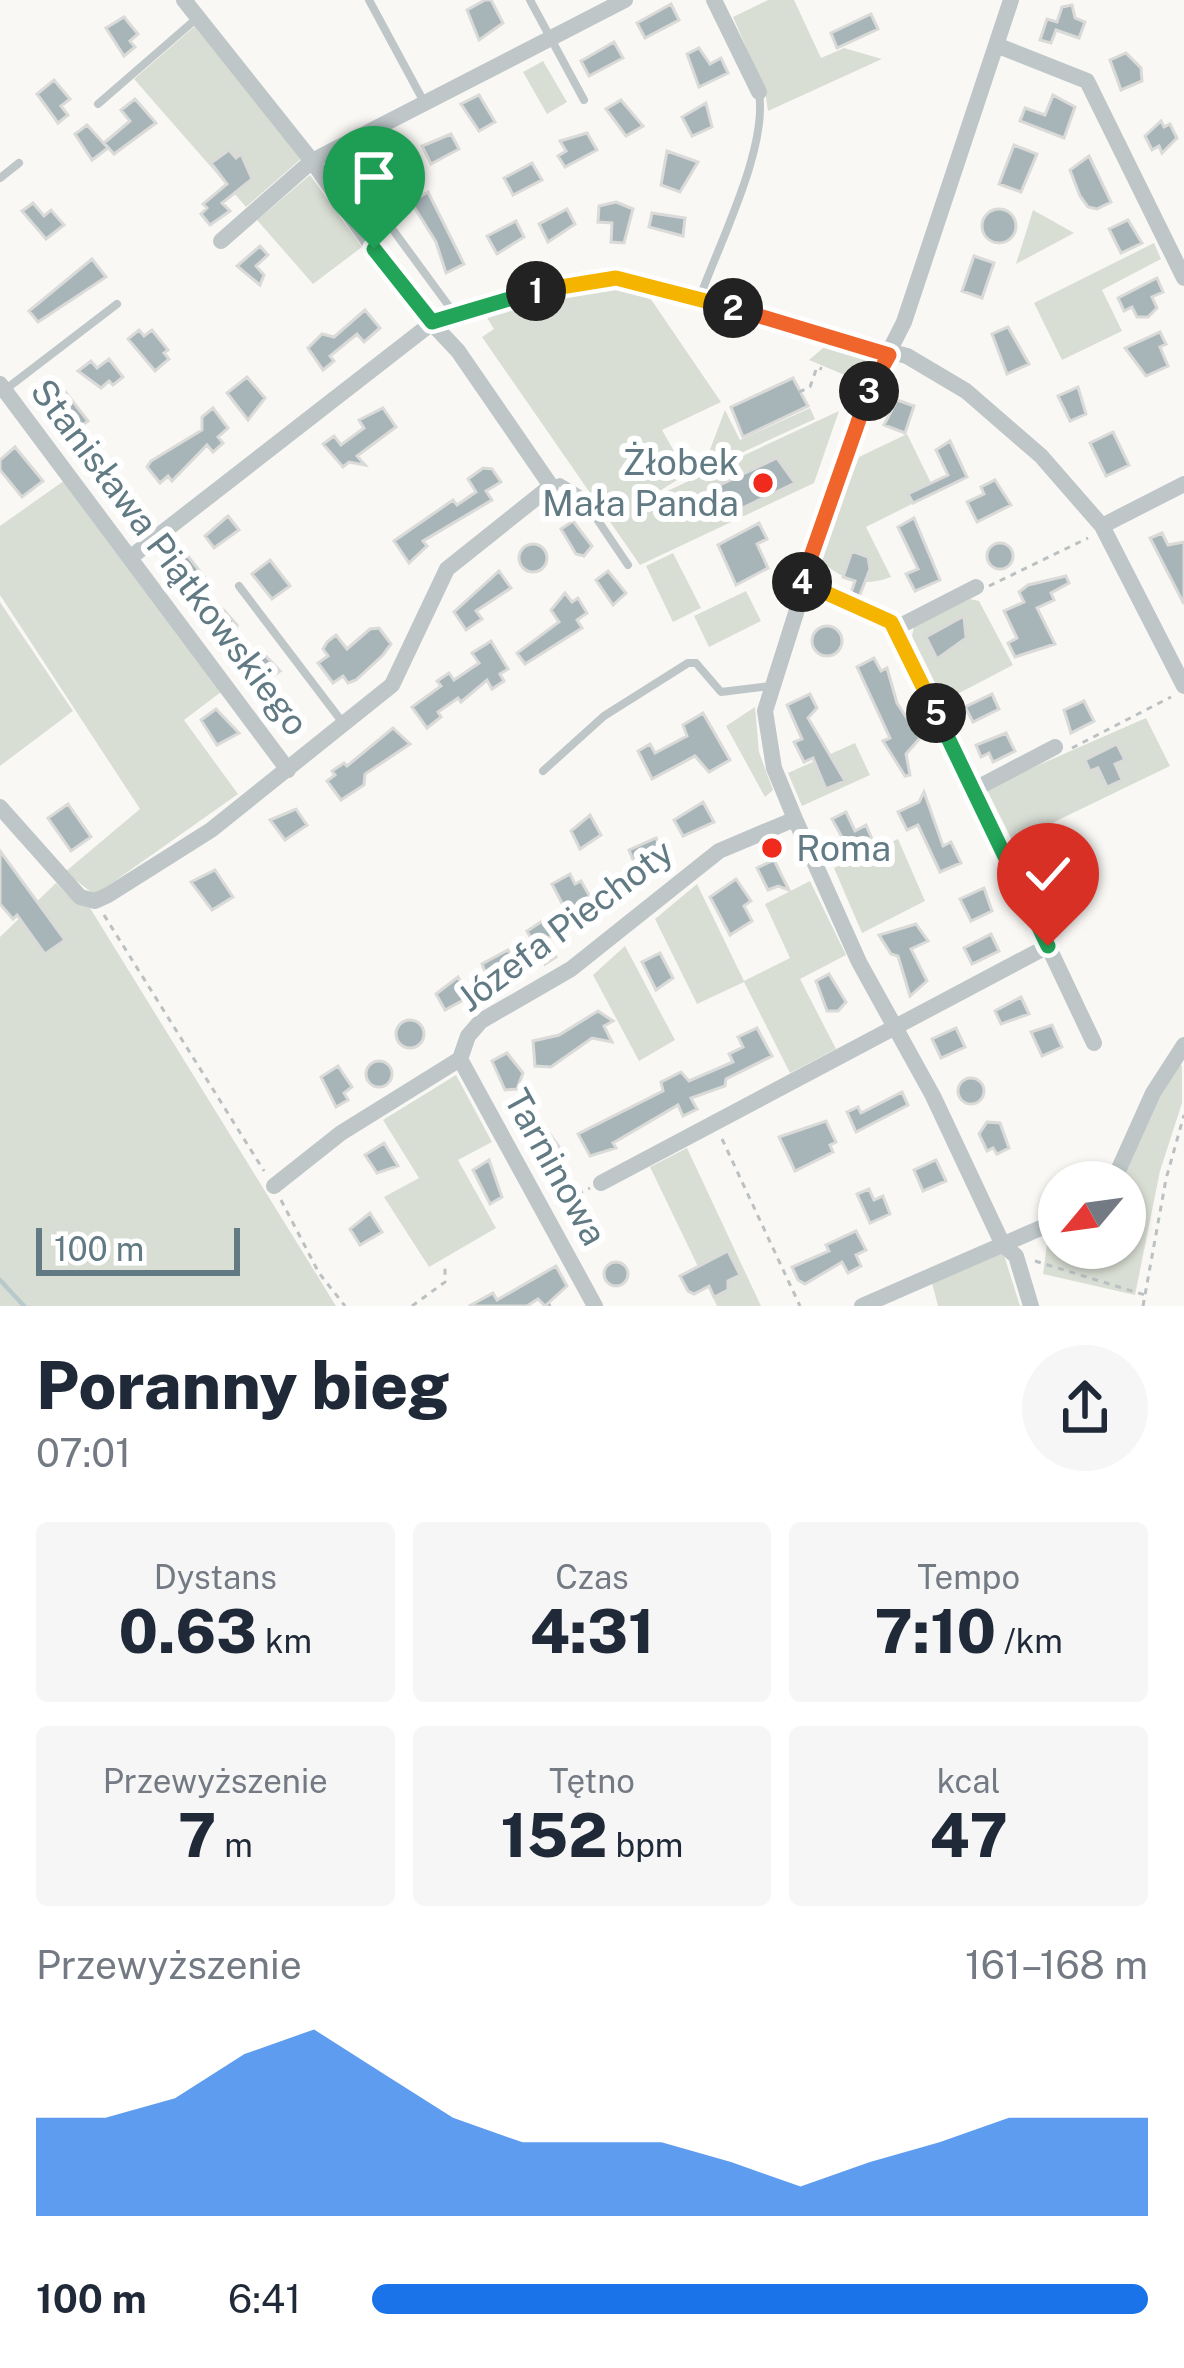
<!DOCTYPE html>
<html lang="pl">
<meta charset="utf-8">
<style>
body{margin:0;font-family:"Public Sans",sans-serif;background:#f6f6f7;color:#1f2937;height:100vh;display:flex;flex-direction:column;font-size:45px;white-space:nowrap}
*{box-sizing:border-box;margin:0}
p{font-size:39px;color:#747a83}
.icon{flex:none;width:66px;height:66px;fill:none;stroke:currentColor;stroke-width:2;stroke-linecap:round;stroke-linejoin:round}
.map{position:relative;height:1306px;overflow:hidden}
.sheet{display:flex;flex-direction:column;background:#fff;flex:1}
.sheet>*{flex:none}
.needle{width:78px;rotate:241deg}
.fabs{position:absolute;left:1038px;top:1161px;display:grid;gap:24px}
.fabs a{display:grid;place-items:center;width:108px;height:108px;border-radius:50%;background:#fff;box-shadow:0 3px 9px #0004;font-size:60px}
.scale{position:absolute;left:36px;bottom:30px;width:204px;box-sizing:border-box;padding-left:12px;border:6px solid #617a83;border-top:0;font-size:33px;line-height:42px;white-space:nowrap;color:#617a83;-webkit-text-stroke:9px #fff;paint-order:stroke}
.pin{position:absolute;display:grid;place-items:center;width:102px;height:102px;color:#fff;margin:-123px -51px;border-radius:50% 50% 50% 0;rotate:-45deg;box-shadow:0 0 12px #0007}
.pin .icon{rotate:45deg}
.km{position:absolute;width:60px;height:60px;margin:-30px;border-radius:50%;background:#222;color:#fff;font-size:33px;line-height:60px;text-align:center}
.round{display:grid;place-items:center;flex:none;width:126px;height:126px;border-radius:63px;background:#f6f6f7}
.head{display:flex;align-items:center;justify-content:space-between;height:204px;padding:0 36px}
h1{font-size:66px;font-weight:800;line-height:90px}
.metrics{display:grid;grid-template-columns:repeat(3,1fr);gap:18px;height:204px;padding:12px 36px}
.metrics div{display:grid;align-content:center;border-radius:12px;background:#f6f6f7;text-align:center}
.metrics b{font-size:60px;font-weight:800}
.metrics small{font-size:33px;font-weight:400}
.metrics p{font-size:33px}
.chart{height:336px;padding:24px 36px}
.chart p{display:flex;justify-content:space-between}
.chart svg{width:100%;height:216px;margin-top:12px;fill:#1a73e8;opacity:.7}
ul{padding:0 36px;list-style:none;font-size:39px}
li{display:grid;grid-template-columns:192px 144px 1fr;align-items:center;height:90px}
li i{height:30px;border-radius:15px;background:#1a73e8}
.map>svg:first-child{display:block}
.green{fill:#d9ded4}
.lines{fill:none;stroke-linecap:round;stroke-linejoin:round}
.stream{stroke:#b7c9cb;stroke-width:4.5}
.building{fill:#a7b4b8;stroke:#dadad8;stroke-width:3}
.path{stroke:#bbc0c2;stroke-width:3;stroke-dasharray:6 6;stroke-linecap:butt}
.lane{stroke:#bec6c8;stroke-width:8}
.street{stroke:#bec6c8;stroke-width:16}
.split-1-casing{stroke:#fff;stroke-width:24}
.split-2-casing{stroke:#fff;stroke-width:24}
.split-3-casing{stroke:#fff;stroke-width:24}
.split-4-casing{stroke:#fff;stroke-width:24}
.split-5-casing{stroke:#fff;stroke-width:24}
.split-6-casing{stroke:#fff;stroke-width:24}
.split-7-casing{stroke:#fff;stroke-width:24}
.split-1{stroke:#22a559;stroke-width:15}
.split-2{stroke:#f5b400;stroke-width:15}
.split-3{stroke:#f0652b;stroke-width:15}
.split-4{stroke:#f0652b;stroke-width:15}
.split-5{stroke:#f5b400;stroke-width:15}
.split-6{stroke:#22a559;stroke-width:15}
.split-7{stroke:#22a559;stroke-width:15}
.poi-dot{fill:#f02a1d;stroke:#fff;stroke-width:4.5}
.labels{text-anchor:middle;stroke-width:12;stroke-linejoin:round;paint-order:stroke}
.poi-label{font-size:36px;fill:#617a83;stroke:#fff;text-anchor:end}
.street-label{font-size:36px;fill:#617a83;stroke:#fff}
</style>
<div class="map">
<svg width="1184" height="1306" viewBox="0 0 1184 1306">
<rect width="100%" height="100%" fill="#f9f8f5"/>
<path class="green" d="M768 0H794L821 58 844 48 882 59 768 111 765 91 733 17Z
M195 26 302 158 246 207 134 79Z
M543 61 567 102 547 114 523 72Z
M310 175 362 247 313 284 257 220Z
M1033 210 1074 233 1016 264Z
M1154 243 1161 259 1102 290 1122 331 1062 360 1034 303Z
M611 285 646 292 721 402 662 430 687 474 635 506 839 411 814 483 640 565 482 337 494 329 486 316 517 301Z
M829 343 870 359 859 381 809 360Z
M810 408 815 419 719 463 708 455 725 410 740 440Z
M907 434 931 483 914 492 918 501 866 527 891 577C861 588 845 580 820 561L823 548 859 457Z
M65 480 221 692 184 720 238 794 95 895 65 872 140 809 0 595V526Z
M673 553 701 608 673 622 646 566Z
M746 591 761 621 709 647 694 616Z
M970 599 979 601 1013 665 944 701 912 636 914 627Z
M0 602 73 711 0 766Z
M755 707 759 752 773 790 765 797 726 726Z
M1146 718 1170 766 1013 842 986 788Z
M855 743 870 775 802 806 788 773Z
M898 839 925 901 862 933 834 868Z
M810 881 846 955 800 979 836 1049 790 1073 744 982 697 1004 655 919 697 884 744 981 790 958 765 904Z
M56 883 77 904 90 908 336 1306H0V937Z
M625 946 675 1040 639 1061 593 975Z
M1176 1062 1182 1066V1103L1160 1171 1135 1295 1043 1274 1049 1229 1059 1224V1248H1125V1182H1117Z
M456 1075 492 1142 458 1160 496 1228 429 1267 384 1197 419 1178 383 1120Z
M687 1148 761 1306H717L650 1167Z
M1003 1252 1020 1306H938L932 1283Z"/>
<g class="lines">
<path class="stream" d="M0 1280 24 1306"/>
</g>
<path class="building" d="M485 0H491L503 23 479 40 467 10Z
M671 4 679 20 645 38 637 23Z
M1072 5 1075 18 1085 22 1079 38 1056 30 1051 43 1040 40 1047 19 1057 22 1062 7Z
M871 14 878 29 837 48 831 33Z
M124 17 138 34 130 41 135 47 124 56 106 28Z
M614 42 623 58 589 76 581 61Z
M699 48 710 64 721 58 728 73 699 87 687 54Z
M1126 53 1141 68 1142 81 1121 90 1110 60Z
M54 80 70 99 61 106 68 115 58 123 37 94Z
M479 95 495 122 479 131 461 104Z
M1053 95 1075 107 1064 138 1020 121 1025 108 1045 115Z
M135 99 156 123 114 154 104 143 130 121 121 110Z
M621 100 643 126 626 136 606 109Z
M706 103 712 127 692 136 682 117Z
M1161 121 1164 127 1170 124 1177 138 1162 153 1159 146 1152 150 1145 136Z
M87 125 108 148 92 160 75 134Z
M587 133 597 150 565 167 558 156 566 151 560 141Z
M451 134 459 149 431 164 422 146Z
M1014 145 1037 154 1021 192 999 184Z
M229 150 236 158 241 154 252 179 222 203 230 211 210 225 201 214 207 208 203 204 227 184 211 163Z
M667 151 698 162 680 192 661 185Z
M396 153 411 181 396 189 378 162Z
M1089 156 1111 202 1097 209 1088 207 1080 196 1070 170Z
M532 163 542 180 513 195 504 178Z
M428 192 464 264 446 273 436 242 411 202Z
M616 202 633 209 624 243 611 242 612 223 598 222 599 206Z
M33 203 44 216 51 210 64 225 46 239 22 211Z
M567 209 575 224 548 242 539 224Z
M982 226a17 17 0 1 1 34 0a17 17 0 1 1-34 0Z
M652 213 685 218 683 236 649 227Z
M1128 220 1142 243 1121 253 1109 229Z
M516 221 524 237 497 254 487 236Z
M260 246 268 255 256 266 264 275 260 285 237 266Z
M974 256 994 263 982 298 962 291Z
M92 259 106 277 38 322 29 311Z
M1157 278 1163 292 1152 297 1157 308 1148 317H1137L1132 307 1124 311 1118 298Z
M365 310 380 328 364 342 357 334 330 356 334 361 323 370 308 348 322 334 334 337Z
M1008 327 1029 364 1007 374 992 334Z
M139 330 144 336 152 330 168 350 164 353 169 359 155 371 128 339Z
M1160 332 1166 344 1160 347 1168 366 1146 376 1125 348Z
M109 359 123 377 113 385 109 381 101 388 78 371 91 361 97 368Z
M247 377 265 398 248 420 227 393Z
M793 378 808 406 743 437 731 407Z
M1078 387 1086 414 1070 421 1058 396Z
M63 389 88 421 68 436 44 404Z
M897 400 914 406 905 433 884 425Z
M213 408 228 428 218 437 223 443 213 452 207 445 172 481 168 476 160 483 147 467 151 461 202 430V417Z
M383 408 396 427 357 456 365 465 349 462 343 467 323 444 334 436 341 445 364 428 359 420Z
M1113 432 1129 465 1106 476 1090 443Z
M950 441 967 477 913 503 908 494 948 475 936 450Z
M15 447 43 481 22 497 0 470V460Z
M777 458 795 483 713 522 705 492Z
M483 468 492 469 501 482 486 491 492 500 423 541 427 546 409 563 394 541 453 500 457 505 476 492 468 479Z
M995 480 1011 505 977 522 967 502 984 494 981 487Z
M228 516 239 530 214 548 205 536Z
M914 518 940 580 915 591 906 574 918 569 898 527Z
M573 521 592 546 584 556 576 554 561 529Z
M759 523 767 539 757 544 768 568 736 585 718 545Z
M1162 533 1168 545 1184 542V604L1150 538Z
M987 556a13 13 0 1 1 26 0a13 13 0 1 1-26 0Z
M519 558a14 14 0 1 1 28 0a14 14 0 1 1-28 0Z
M852 551 868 557 870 569 859 597 851 593 855 581 843 577Z
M187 555 206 579 188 593 169 568Z
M270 560 290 586 272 599 252 574Z
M499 571 511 588 476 611 482 619 466 630 454 612Z
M608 571 626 593 613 605 596 580Z
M1066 576 1069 583 1051 593 1054 600 1037 608 1055 644 1015 657 1008 643 1017 638 1004 611 1024 602 1019 592 1028 585Z
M565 593 572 602 578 598 587 613 577 620 582 628 525 664 517 653 559 622 551 610Z
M218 604 237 625 236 633 223 639 205 613Z
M964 616 966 638 937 659 926 637Z
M812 641a15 15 0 1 1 30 0a15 15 0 1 1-30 0Z
M379 628 391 644 383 655 356 680 348 683 343 676 333 683 318 663 328 656 323 649 327 642 336 635 347 649 370 629Z
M491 641 508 669 500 674 504 681 492 689 487 680 461 702 458 698 438 712 441 717 427 728 412 707 441 686 437 681 449 673 454 680 479 663 472 653Z
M258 648 280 671 259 686 243 659Z
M874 658 881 671 887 668 897 703 920 738 906 754 910 775 905 776 883 741 890 738 857 667Z
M810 694 817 708 808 718 845 781 826 789 813 758 804 762 794 742 802 739 787 705Z
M992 694 999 709 973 722 965 707Z
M1084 701 1094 721 1071 733 1064 710Z
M216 709 239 733 217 745 201 720Z
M703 713 730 760 709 772 695 756 652 779 638 751 650 744 655 753 687 736 683 725Z
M393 728 410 744 365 774 364 785 341 800 327 781 335 775 332 771 344 763 347 766Z
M1006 733 1015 751 993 762 989 753 981 757 976 745Z
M1117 744 1125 760 1115 764 1122 780 1107 787 1098 768 1090 771 1085 760Z
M924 792 943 846 951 842 961 863 940 872 918 825 907 830 898 812 919 802Z
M703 802 714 822 683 836 674 820Z
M68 804 91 837 71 851 48 818Z
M296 809 307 825 285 840 270 820Z
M846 812 855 831 866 825 872 839 849 850 832 819Z
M590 815 601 835 580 849 571 831Z
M656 838 666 858 640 877 629 850Z
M0 851 65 940 45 954 17 915 13 919 0 904Z
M774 860 789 890 778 886 768 890 757 868Z
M215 870 233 897 212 910 191 882Z
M570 874 575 884 581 881 593 902 582 909 586 917 546 939 556 957 545 964 527 931 564 907 552 884Z
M736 879 751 901 744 906 752 921 730 935 710 897Z
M984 888 992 911 971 921 960 899Z
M916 924 928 941 911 949 927 981 910 996 898 956 891 954 879 935Z
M991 934 999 951 972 964 964 948Z
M508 950 519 970 492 989 482 964Z
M660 953 673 978 656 990 642 962Z
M829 974 846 1002 838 1011H827L816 981Z
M458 977 469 997 445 1010 436 994Z
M1021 997 1029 1014 1001 1024 995 1011Z
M598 1011 613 1021 604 1026 612 1042 592 1038 551 1067 535 1066 533 1041 559 1035Z
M396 1034a14 14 0 1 1 28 0a14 14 0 1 1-28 0Z
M1052 1025 1062 1047 1042 1056 1031 1032Z
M757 1028 772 1056 726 1079 725 1086 691 1098 697 1109 683 1116 678 1105 613 1143 616 1148 590 1156 578 1134 663 1091 661 1082 681 1072 689 1081 733 1062 729 1054 743 1047 738 1037Z
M956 1028 965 1047 941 1058 932 1039Z
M507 1053 523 1073 517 1089 505 1090 492 1061Z
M366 1074a13 13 0 1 1 26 0a13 13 0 1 1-26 0Z
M338 1066 352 1087 344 1093 348 1100 336 1107 321 1077Z
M958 1091a13 13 0 1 1 26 0a13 13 0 1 1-26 0Z
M902 1092 908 1105 856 1132 847 1112 858 1107 861 1113Z
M826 1121 836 1142 830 1145 833 1152 795 1171 779 1137Z
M541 1122 559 1147 554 1157 541 1159 532 1141 529 1128Z
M987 1122 1000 1123 1009 1148 997 1154 993 1148 987 1151 979 1134Z
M384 1143 398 1166 377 1173 365 1155Z
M489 1160 502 1197 490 1204 473 1170Z
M936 1160 946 1181 923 1191 914 1170Z
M869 1189 874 1200 883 1196 890 1214 870 1223 857 1194Z
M370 1213 382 1232 360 1245 350 1229Z
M856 1231 866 1250 856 1255 861 1266 848 1273 842 1262 805 1284 798 1280 792 1267 829 1251 826 1245Z
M728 1251 740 1275 728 1281V1290L714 1297 709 1286 694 1294 688 1291 680 1276Z
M604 1274a12 12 0 1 1 24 0a12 12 0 1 1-24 0Z
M556 1266 567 1286 545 1306 538 1299 527 1306H469L493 1293 497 1300Z"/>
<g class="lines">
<path class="path" d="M799 392 810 387 817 367 822 369
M989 586 1088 538
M1072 748 1171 697
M104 915 264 1171
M722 1139 800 1306
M281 1200 319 1273 345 1306
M556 1205 590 1188
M1035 1261 1145 1295
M549 1304 550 1306
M412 1306 445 1282V1267
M1143 1306 1166 1179 1184 1115"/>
<path class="lane" d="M369 0 424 102
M530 0 584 100
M98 104 196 19
M335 151 454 313
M0 178 19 163
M700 297C719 244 768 148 759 93
M6 389 117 304
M553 485 560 482 580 494 628 565
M239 586 343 723
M543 771 604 716 688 663H696L721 692 770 686"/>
<path class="street" d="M714 0 759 92
M1011 0 904 322 861 407 765 711 774 768 795 819 859 962 933 1096 1003 1245 1016 1256 1031 1306
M996 45 1087 81 1184 278
M221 241 312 161 625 0
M0 384 288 770
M1102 526 1184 484
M131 557 432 323 537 291 616 278 907 356 966 391 1041 456 1102 526 1184 686
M896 628 976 587
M973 790 1055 747
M0 807 80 897 95 901 108 895 211 830 392 685 447 569 551 486 458 351 410 300 312 161 184 0
M1048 946 1094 1043
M460 1059 595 1306
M1113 1182 1153 1093 1184 1045
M601 1183 1048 946 896 628 801 585
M274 1186 341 1133 460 1059 468 1036 481 1021 571 969 719 851 795 819
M862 1306 1059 1220"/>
</g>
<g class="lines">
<g class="split-1-casing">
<path id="split-1" d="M374 249 432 322 536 291"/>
</g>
<g class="split-2-casing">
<path id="split-2" d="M536 291 616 278 733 308"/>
</g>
<g class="split-3-casing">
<path id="split-3" d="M733 308 889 355 869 391"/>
</g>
<g class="split-4-casing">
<path id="split-4" d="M802 582 869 391"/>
</g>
<g class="split-5-casing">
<path id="split-5" d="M802 582 891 622 936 713"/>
</g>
<g class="split-6-casing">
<path id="split-6" d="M936 713 1024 896"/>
</g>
<g class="split-7-casing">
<path id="split-7" d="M1024 896 1048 946"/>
</g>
<use href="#split-1" class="split-1"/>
<use href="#split-2" class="split-2"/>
<use href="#split-3" class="split-3"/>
<use href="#split-4" class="split-4"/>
<use href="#split-5" class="split-5"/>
<use href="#split-6" class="split-6"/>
<use href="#split-7" class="split-7"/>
</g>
<g class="poi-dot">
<circle cx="763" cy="483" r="12"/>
<circle cx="772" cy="848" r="12"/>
</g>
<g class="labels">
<g class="poi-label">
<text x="739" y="475">Żłobek<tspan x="739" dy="41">Mała Panda</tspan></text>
<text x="796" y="861" text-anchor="start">Roma</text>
</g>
<g class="street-label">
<text transform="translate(170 557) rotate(53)" y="13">Stanisława Piątkowskiego</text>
<text transform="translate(565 925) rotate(-37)" y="13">Józefa Piechoty</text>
<text transform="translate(556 1167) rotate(61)" y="13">Tarninowa</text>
</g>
</g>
</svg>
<div class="fabs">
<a><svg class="needle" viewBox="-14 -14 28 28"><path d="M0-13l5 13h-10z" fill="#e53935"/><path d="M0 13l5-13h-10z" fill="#747a83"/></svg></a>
</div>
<div class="scale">100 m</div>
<div class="pin" style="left:374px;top:249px;background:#1e9e55"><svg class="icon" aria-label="arrive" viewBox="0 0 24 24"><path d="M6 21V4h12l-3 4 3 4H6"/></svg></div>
<div class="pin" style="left:1048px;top:946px;background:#d93025"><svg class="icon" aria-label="check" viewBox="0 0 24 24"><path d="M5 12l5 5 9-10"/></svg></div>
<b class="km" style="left:536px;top:291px">1</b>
<b class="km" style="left:733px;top:308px">2</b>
<b class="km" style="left:869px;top:391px">3</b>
<b class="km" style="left:802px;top:582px">4</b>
<b class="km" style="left:936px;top:713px">5</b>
</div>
<section class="sheet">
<div class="head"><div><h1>Poranny bieg</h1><p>07:01</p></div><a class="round"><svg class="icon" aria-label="share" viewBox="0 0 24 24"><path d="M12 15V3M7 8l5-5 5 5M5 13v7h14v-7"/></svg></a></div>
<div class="metrics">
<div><p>Dystans</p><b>0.63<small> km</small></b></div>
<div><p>Czas</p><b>4:31</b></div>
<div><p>Tempo</p><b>7:10<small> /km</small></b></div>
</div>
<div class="metrics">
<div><p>Przewyższenie</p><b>7<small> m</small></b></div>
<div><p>Tętno</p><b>152<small> bpm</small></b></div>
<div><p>kcal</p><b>47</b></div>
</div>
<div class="chart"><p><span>Przewyższenie</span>161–168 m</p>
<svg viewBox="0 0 160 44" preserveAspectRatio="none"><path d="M0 44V24L10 24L20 20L30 11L40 6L50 15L60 24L70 29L80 29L90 29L100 33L110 38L120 33L130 29L140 24L150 24L160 24V44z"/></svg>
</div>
<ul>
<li><b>100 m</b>6:41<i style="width:100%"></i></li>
</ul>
</section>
